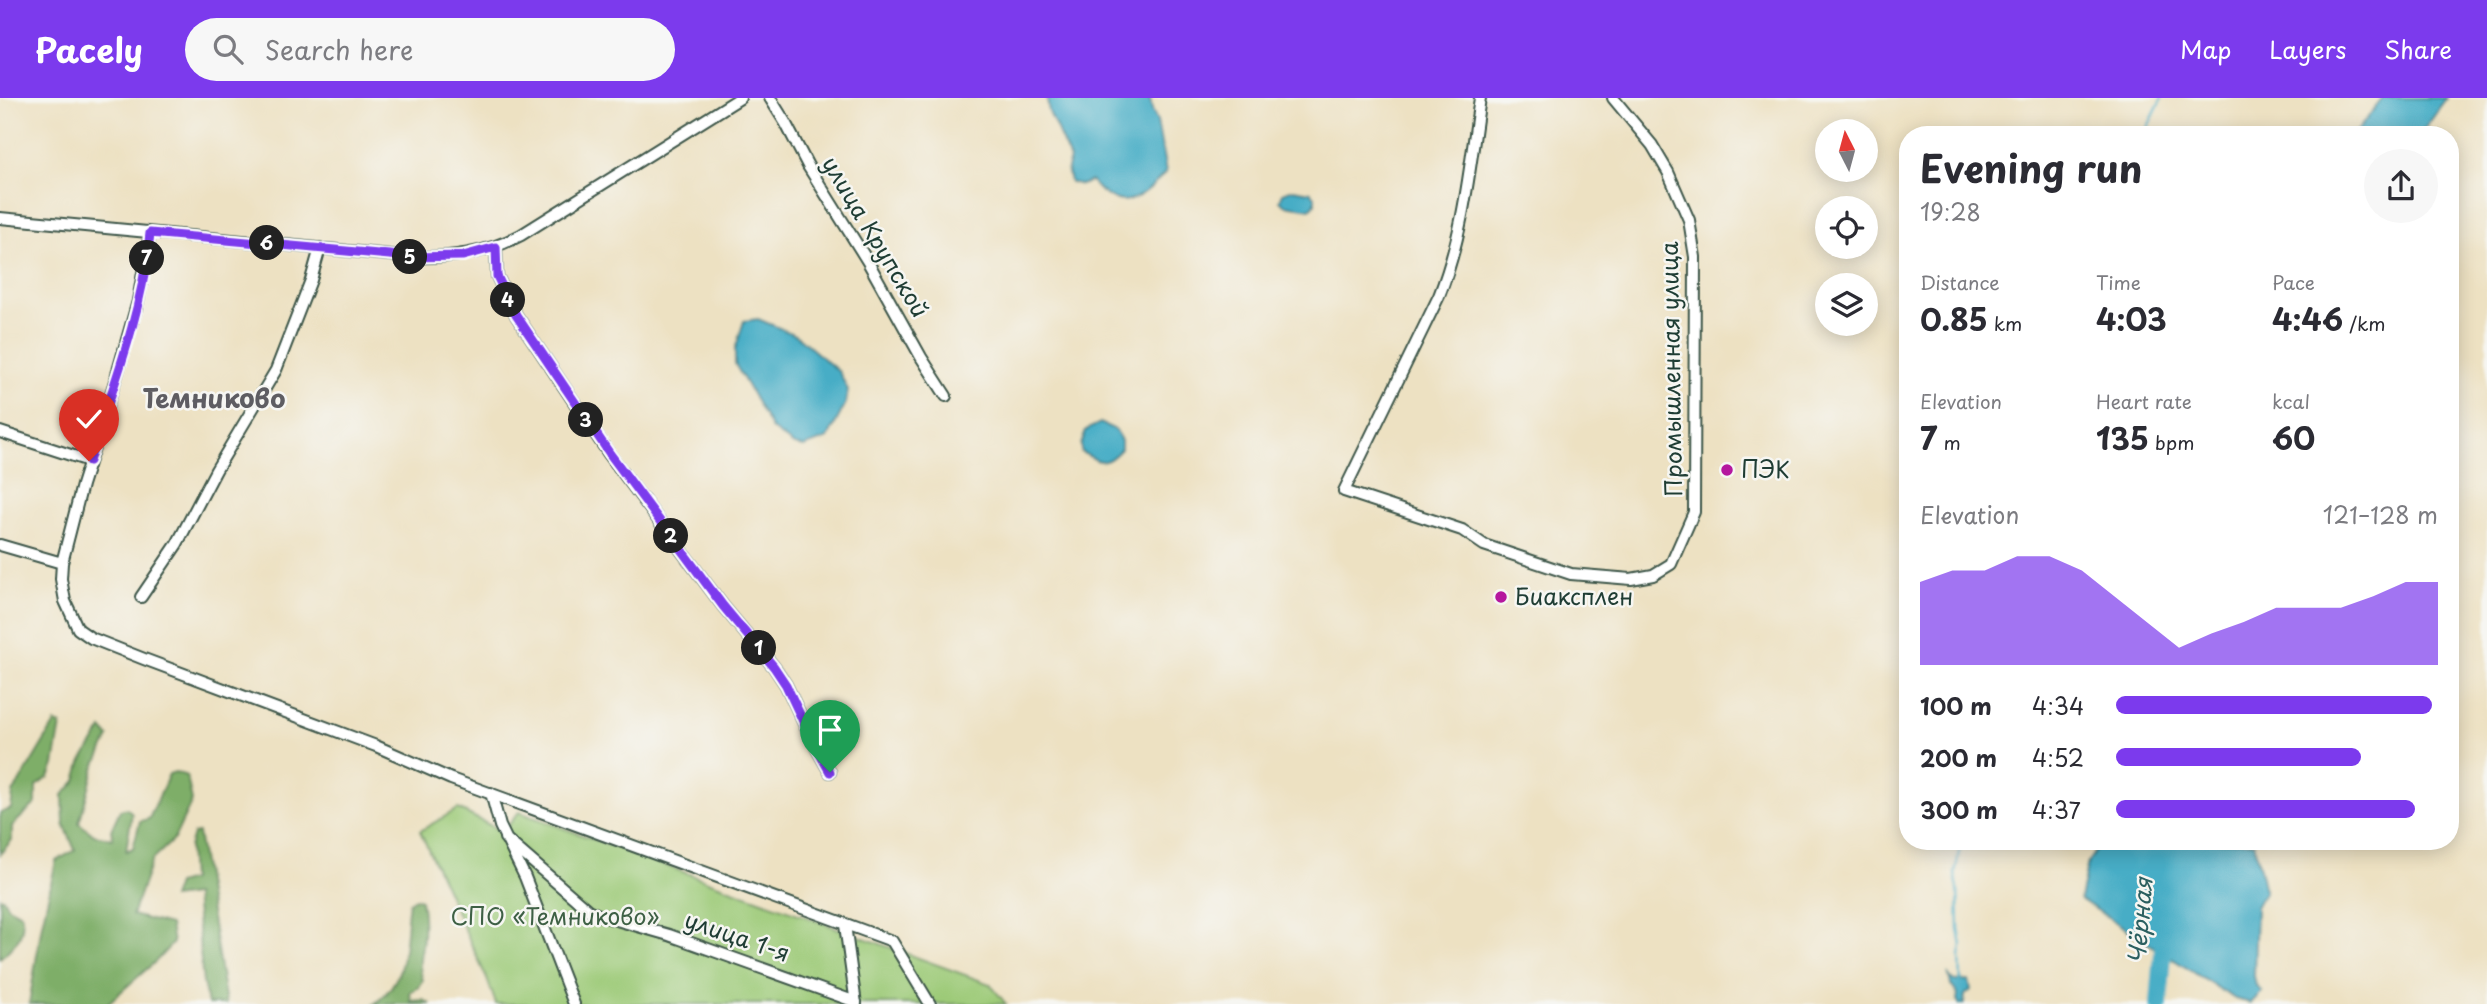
<!DOCTYPE html>
<meta charset="utf-8">
<style>
body{margin:0;font-family:"Playpen Sans",sans-serif;background:#f7f7f7;color:#2b2b33;height:100vh;display:flex;flex-direction:column;font-size:26px;white-space:nowrap}
*{box-sizing:border-box;margin:0}
p{font-size:23px;color:#7c7c81}
.icon{flex:none;width:38px;height:38px;fill:none;stroke:currentColor;stroke-width:2;stroke-linecap:round;stroke-linejoin:round}
.map{position:relative;flex:1;overflow:hidden}
.drawer{position:absolute;left:1899px;top:28px;width:560px;height:724px;display:flex;flex-direction:column;background:#fff;border-radius:28px;box-shadow:0 4px 18px #0003}
.drawer>*{flex:none}
.needle{width:46px;rotate:354deg}
.fabs{position:absolute;left:1815px;top:21px;display:grid;gap:14px}
.fabs a{display:grid;place-items:center;width:63px;height:63px;border-radius:50%;background:#fff;box-shadow:0 4px 18px #0003;font-size:35px}
.pin{position:absolute;display:grid;place-items:center;width:60px;height:60px;color:#fff;margin:-72px -30px;border-radius:50% 50% 50% 0;rotate:-45deg;box-shadow:0 0 7px #0007}
.pin .icon{rotate:45deg}
.km{position:absolute;width:35px;height:35px;margin:-18px;border-radius:50%;background:#222;color:#fff;font-size:19px;line-height:35px;text-align:center}
.round{display:grid;place-items:center;flex:none;width:74px;height:74px;border-radius:37px;background:#f7f7f7}
.summary{display:flex;align-items:center;justify-content:space-between;height:119px;padding:0 21px}
h1{font-size:38px;font-weight:700;line-height:52px}
.metrics{display:grid;grid-template-columns:repeat(3,1fr);gap:10px;height:119px;padding:7px 21px}
.metrics div{display:grid;align-content:center}
.metrics b{font-size:30px;font-weight:700}
.metrics small{font-size:19px;font-weight:400}
.metrics p{font-size:19px}
.chart{height:196px;padding:14px 21px}
.chart p{display:flex;justify-content:space-between}
.chart svg{width:100%;height:126px;margin-top:7px;fill:#7c3aed;opacity:.7}
ul{padding:0 21px;list-style:none;font-size:23px}
li{display:grid;grid-template-columns:112px 84px 1fr;align-items:center;height:52px}
li i{height:18px;border-radius:9px;background:#7c3aed}
header{display:flex;align-items:center;gap:42px;box-sizing:border-box;height:98px;padding:0 35px;background:#7c3aed;color:#fff}
header strong{font-size:33px}
nav{display:flex;gap:38px;margin-inline-start:auto;font-size:24px}
.search{width:490px;height:63px;background:#f7f7f7;display:flex;align-items:center;gap:18px;box-sizing:border-box;padding:0 24px;border-radius:38px;color:#7c7c81;font-size:26px}
.map>svg:first-child{display:block}
.green{fill:#9dca78;stroke:#5e8456;stroke-width:2}
.forest{fill:#7eae68;stroke:#4e764e;stroke-width:2}
.water{fill:#47adc6;stroke:#33757d;stroke-width:2}
.lines{fill:none;stroke-linecap:round;stroke-linejoin:round}
.stream{stroke:#47adc6;stroke-width:2.5}
.river{stroke:#47adc6;stroke-width:18}
.minor-casing{stroke:#3e5649;stroke-width:14}
.minor{stroke:#fff;stroke-width:10}
.route-casing{stroke:#fff;stroke-width:14}
.route{stroke:#7c3aed;stroke-width:9}
.poi-dot{fill:#b5179e;stroke:#f6f6f2;stroke-width:2.5}
.labels{text-anchor:middle;stroke-width:5;stroke-linejoin:round;paint-order:stroke}
.street-label{font-size:23px;fill:#1f3d34;stroke:#f6f6f2}
.poi-label{font-size:23px;fill:#1f3d34;stroke:#f6f6f2;text-anchor:start}
.park-label{font-size:23px;fill:#3e6045;stroke:#f6f6f2}
.water-label{font-size:24px;font-style:italic;fill:#2b5f60;stroke:#f6f6f2}
.quarter-label{font-size:26px;font-weight:bold;fill:#5e5d62;stroke:#f6f6f2}
</style>
<header>
<strong>Pacely</strong>
<div class="search"><svg class="icon" aria-label="search" viewBox="0 0 24 24"><circle cx="10" cy="10" r="6"/><path d="M15 15l6 6"/></svg>Search here</div>
<nav><a>Map</a><a>Layers</a><a>Share</a></nav>
</header>
<div class="map">
<svg width="2487" height="906" viewBox="0 0 2487 906">
<rect width="100%" height="100%" fill="#f6f6f2"/>
<filter id="ink" filterUnits="userSpaceOnUse"><feTurbulence type="fractalNoise" baseFrequency=".0143" numOctaves="2"/><feDisplacementMap in="SourceGraphic" scale="14" xChannelSelector="R" yChannelSelector="G"/><feConvolveMatrix kernelMatrix="1 2 1 2 8 2 1 2 1" color-interpolation-filters="sRGB"/></filter>
<filter id="wash" filterUnits="userSpaceOnUse"><feTurbulence type="fractalNoise" baseFrequency=".00686" numOctaves="4" result="noise"/><feDisplacementMap in="SourceGraphic" scale="28" xChannelSelector="R" yChannelSelector="G"/><feGaussianBlur stdDeviation="1.57" result="paint"/><feColorMatrix in="noise" values="0 0 0 0 0 0 0 0 0 0 0 0 0 0 0 0 0 1.4 0 .05"/><feComposite in="paint" operator="in"/></filter>
<g filter="url(#wash)">
<rect width="100%" height="100%" fill="#ede1c2"/>
<path class="green" d="M458 711 503 734 519 714 990 886 1006 906H496L487 881 420 733Z"/>
<path class="forest" d="M55 625 61 627 54 667 49 679 36 688V705L12 728V742L0 756V715L11 711 13 695Z
M102 631 109 639 95 668 79 725 94 737 113 741 111 732 120 712 127 710 132 715 126 753 133 750 140 723 149 721 169 676 175 674 187 678 192 703 174 741 152 762 132 817 170 827 173 845 156 863 107 906H29L42 826 56 763 75 752 64 726 63 697 76 683 81 665Z
M198 735 226 906H208L203 885 195 797 172 800 177 786 191 782 189 749 193 736Z
M0 799 3 800 8 809 21 816C27 836 14 848 0 860Z
M415 800 421 802C424 817 424 833 422 848 420 862 418 869 423 882L419 889 410 894 411 903 423 902 431 906H374C410 881 403 844 409 804Z"/>
<path class="water" d="M1047 0H1150L1152 12 1157 23 1166 74C1141 101 1120 118 1091 83L1081 87 1070 84 1067 70 1070 61 1049 14Z
M2383 0H2447L2420 37H2354Z
M1293 91 1311 94 1315 99V106L1310 111 1285 107 1280 102 1283 95Z
M758 221 796 237 839 274 848 292 846 305 828 340 804 349 794 347 772 331 735 266V252L744 223Z
M1100 325 1116 332 1121 343V351C1104 369 1102 365 1081 354V347L1086 332Z
M2101 744H2254L2265 793 2256 809 2254 878 2256 888 2262 894 2251 905 2235 901 2080 801 2088 764Z
M1949 878 1954 883 1969 882 1971 892 1965 897 1964 906H1959L1957 902 1958 897 1951 887Z"/>
<g class="lines">
<path class="stream" d="M2144 37 2162 0
M1961 885 1960 858 1962 848 1959 832 1958 790 1955 776 1961 744"/>
<path class="river" d="M2159 906 2165 831"/>
</g>
</g>
<g filter="url(#ink)">
<g class="lines">
<g class="minor-casing">
<path id="minor" d="M770 0 785 24 808 68 868 164 921 259 946 298
M1480 0C1470 67 1464 135 1439 198L1344 393 1462 432 1484 447 1571 476 1631 481 1653 477 1671 466 1694 414 1695 159 1689 122 1668 74 1652 47 1613 0
M0 120 411 159C451 160 485 156 521 137L740 0
M150 135 138 203 116 280 82 387 62 465 61 481 65 503 78 531 91 540 144 561 376 648 451 681 892 843 930 906
M496 149 497 178 516 217 609 356 723 508 774 569 786 587 810 638 830 674
M0 334 89 363
M0 447 62 465
M141 499 177 446 216 372 276 272 311 182 320 150
M491 695 500 728 525 779 574 906
M505 740 588 812 599 817 669 837 856 904
M845 827 856 906"/>
</g>
<use href="#minor" class="minor"/>
</g>
</g>
<g class="lines" filter="url(#ink)">
<g class="route-casing">
<path id="route" d="M89 363C113 289 143 213 150 135L411 159 463 158 496 149 497 178 516 217 610 356 723 508 774 569 786 587 810 638 830 674"/>
</g>
<use href="#route" class="route"/>
</g>
<g class="poi-dot">
<circle cx="1727" cy="372" r="7"/>
<circle cx="1501" cy="499" r="7"/>
</g>
<g class="labels">
<g class="street-label">
<text transform="translate(875 139) rotate(59)" y="8">улица Крупской</text>
<text transform="translate(1672 271) rotate(-91)" y="8">Промышленная улица</text>
<text transform="translate(737 839) rotate(19)" y="8">улица 1-я</text>
</g>
<g class="poi-label">
<text x="1741" y="380">ПЭК</text>
<text x="1515" y="507">Биаксплен</text>
</g>
<g class="park-label">
<text x="555" y="827">СПО «Темниково»</text>
</g>
<g class="water-label">
<text transform="translate(2141 823) rotate(-85)" y="8">Чёрная</text>
</g>
<g class="quarter-label">
<text x="214" y="310">Темниково</text>
</g>
</g>
</svg>
<div class="fabs">
<a><svg class="needle" viewBox="-14 -14 28 28"><path d="M0-13l5 13h-10z" fill="#e53935"/><path d="M0 13l5-13h-10z" fill="#7c7c81"/></svg></a>
<a><svg class="icon" aria-label="locate" viewBox="0 0 24 24"><circle cx="12" cy="12" r="6"/><path d="M12 2v4M12 18v4M2 12h4M18 12h4"/></svg></a>
<a><svg class="icon" aria-label="layers" viewBox="0 0 24 24"><path d="M12 4l9 5-9 5-9-5zM3 14l9 5 9-5"/></svg></a>
</div>
<div class="pin" style="left:830px;top:674px;background:#1e9e55"><svg class="icon" aria-label="arrive" viewBox="0 0 24 24"><path d="M6 21V4h12l-3 4 3 4H6"/></svg></div>
<div class="pin" style="left:89px;top:363px;background:#d93025"><svg class="icon" aria-label="check" viewBox="0 0 24 24"><path d="M5 12l5 5 9-10"/></svg></div>
<b class="km" style="left:759px;top:550px">1</b>
<b class="km" style="left:671px;top:438px">2</b>
<b class="km" style="left:586px;top:322px">3</b>
<b class="km" style="left:508px;top:202px">4</b>
<b class="km" style="left:410px;top:159px">5</b>
<b class="km" style="left:267px;top:145px">6</b>
<b class="km" style="left:147px;top:160px">7</b>
<section class="drawer">
<div class="summary"><div><h1>Evening run</h1><p>19:28</p></div><a class="round"><svg class="icon" aria-label="share" viewBox="0 0 24 24"><path d="M12 15V3M7 8l5-5 5 5M5 13v7h14v-7"/></svg></a></div>
<div class="metrics">
<div><p>Distance</p><b>0.85<small> km</small></b></div>
<div><p>Time</p><b>4:03</b></div>
<div><p>Pace</p><b>4:46<small> /km</small></b></div>
</div>
<div class="metrics">
<div><p>Elevation</p><b>7<small> m</small></b></div>
<div><p>Heart rate</p><b>135<small> bpm</small></b></div>
<div><p>kcal</p><b>60</b></div>
</div>
<div class="chart"><p><span>Elevation</span>121–128 m</p>
<svg viewBox="0 0 160 44" preserveAspectRatio="none"><path d="M0 44V15L10 11L20 11L30 6L40 6L50 11L60 20L70 29L80 38L90 33L100 29L110 24L120 24L130 24L140 20L150 15L160 15V44z"/></svg>
</div>
<ul>
<li><b>100 m</b>4:34<i style="width:98%"></i></li>
<li><b>200 m</b>4:52<i style="width:76%"></i></li>
<li><b>300 m</b>4:37<i style="width:93%"></i></li>
</ul>
</section>
</div>
